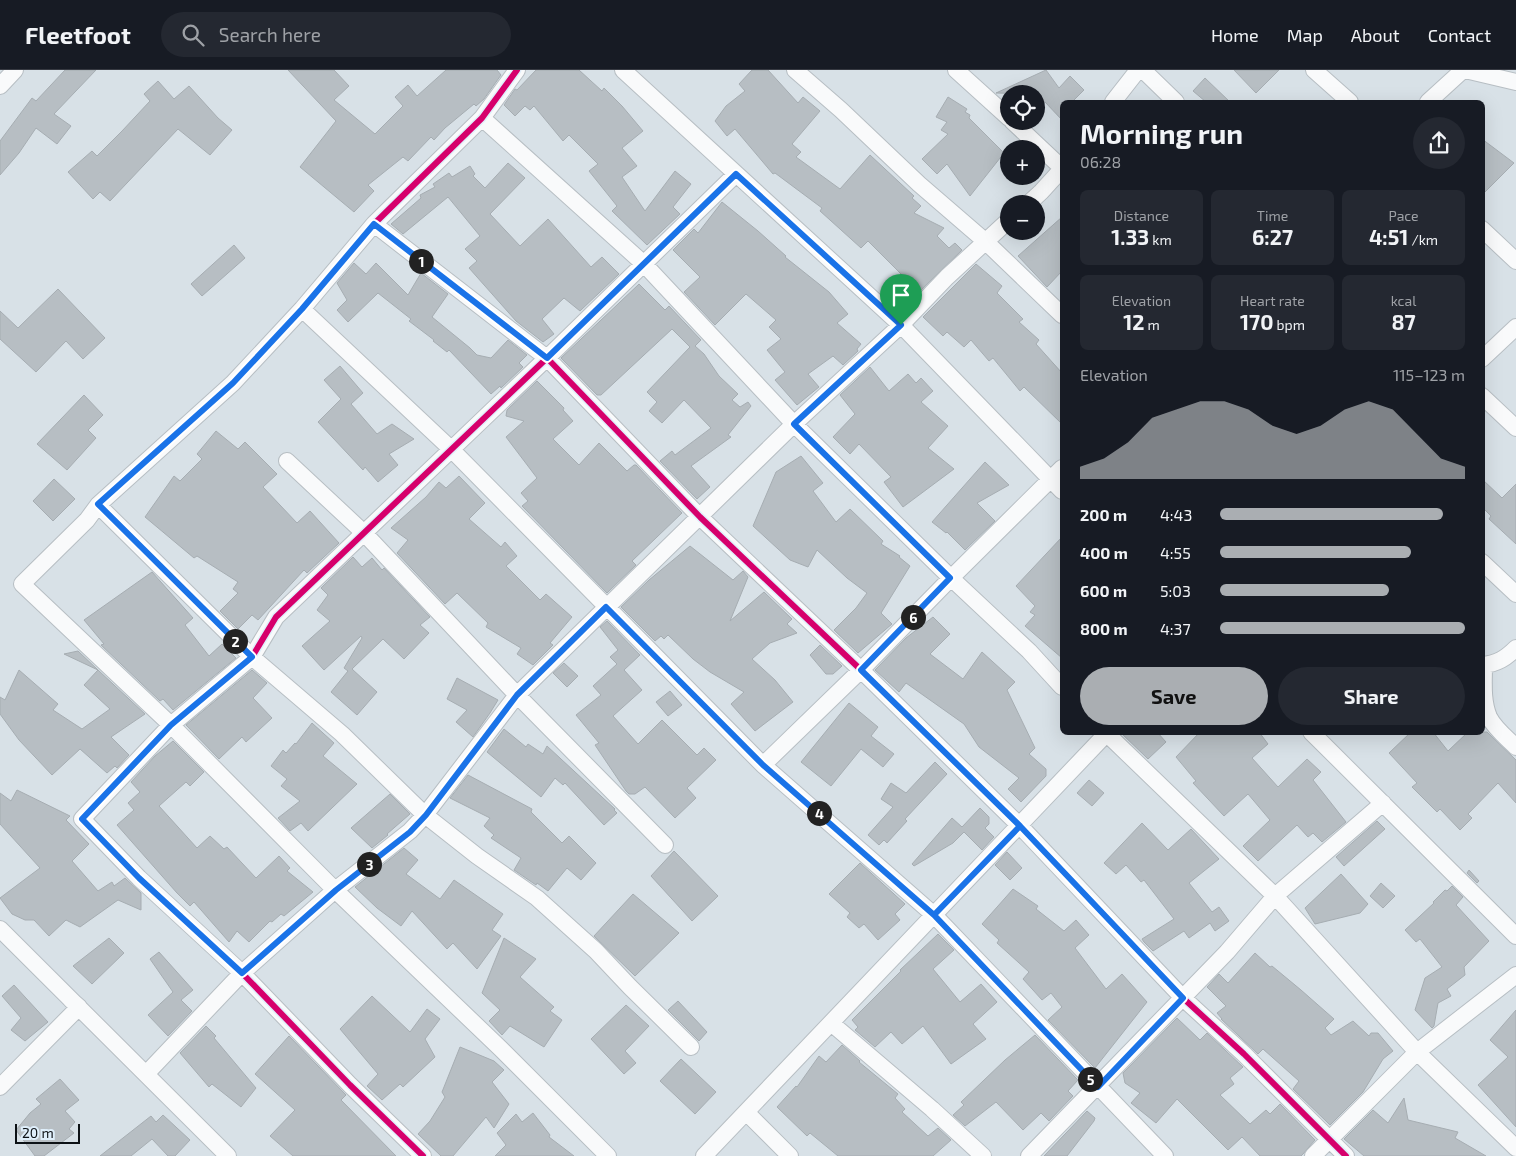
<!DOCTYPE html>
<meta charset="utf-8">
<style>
body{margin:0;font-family:"Exo 2",sans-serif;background:#242831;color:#f1f3f6;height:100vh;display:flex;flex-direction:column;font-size:19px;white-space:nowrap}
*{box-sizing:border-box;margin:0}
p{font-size:16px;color:#9ea1a6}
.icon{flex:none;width:28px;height:28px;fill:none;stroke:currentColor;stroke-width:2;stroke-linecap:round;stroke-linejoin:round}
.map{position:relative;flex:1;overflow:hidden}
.sheet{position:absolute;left:1060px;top:30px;width:425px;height:635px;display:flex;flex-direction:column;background:#171b24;border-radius:8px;box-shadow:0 5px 20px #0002}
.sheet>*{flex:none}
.tools{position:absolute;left:1000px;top:15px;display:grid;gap:10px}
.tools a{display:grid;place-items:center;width:45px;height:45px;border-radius:50%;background:#171b24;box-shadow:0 5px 20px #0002;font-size:25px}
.scale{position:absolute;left:15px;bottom:12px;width:65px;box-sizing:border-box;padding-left:5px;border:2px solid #0d1216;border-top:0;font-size:14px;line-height:18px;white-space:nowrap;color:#0d1216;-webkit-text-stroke:4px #dfeffb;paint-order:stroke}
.pin{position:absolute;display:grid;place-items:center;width:42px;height:42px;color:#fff;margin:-51px -21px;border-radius:50% 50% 50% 0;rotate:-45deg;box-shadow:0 0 5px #0007}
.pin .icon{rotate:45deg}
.km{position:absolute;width:25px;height:25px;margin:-12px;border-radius:50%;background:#222;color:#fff;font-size:14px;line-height:25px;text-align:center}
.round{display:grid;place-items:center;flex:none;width:52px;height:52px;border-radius:26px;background:#242831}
.head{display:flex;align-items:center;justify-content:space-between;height:85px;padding:0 20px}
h1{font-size:28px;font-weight:700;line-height:38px}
.metrics{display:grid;grid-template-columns:repeat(3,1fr);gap:8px;height:85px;padding:5px 20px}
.metrics div{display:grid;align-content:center;border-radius:8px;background:#242831;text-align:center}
.metrics b{font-size:21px;font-weight:700}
.metrics small{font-size:14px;font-weight:400}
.metrics p{font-size:14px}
.chart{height:140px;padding:10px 20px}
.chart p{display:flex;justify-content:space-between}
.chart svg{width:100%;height:90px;margin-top:5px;fill:#aaaeb2;opacity:.7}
.cta{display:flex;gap:10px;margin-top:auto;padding:10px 20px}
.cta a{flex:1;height:58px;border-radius:30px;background:#aaaeb2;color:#111;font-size:20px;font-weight:700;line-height:58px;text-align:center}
.cta a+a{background:#242831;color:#f1f3f6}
ul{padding:0 20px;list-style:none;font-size:16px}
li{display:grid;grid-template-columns:80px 60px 1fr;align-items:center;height:38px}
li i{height:12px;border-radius:6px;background:#aaaeb2}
header{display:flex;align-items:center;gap:30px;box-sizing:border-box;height:70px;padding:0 25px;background:#171b24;border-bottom:1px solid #363941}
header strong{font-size:24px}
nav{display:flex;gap:28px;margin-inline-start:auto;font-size:18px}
.search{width:350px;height:45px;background:#242831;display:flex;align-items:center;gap:12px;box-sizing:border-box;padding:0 18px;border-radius:28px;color:#9ea1a6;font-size:19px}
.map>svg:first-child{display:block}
.building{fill:#b7bec3;stroke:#a6adb2}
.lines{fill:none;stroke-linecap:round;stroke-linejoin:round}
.street-casing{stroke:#b7bec3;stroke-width:18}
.street{stroke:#f9fafb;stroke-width:16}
.cycleway-casing{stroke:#dfeffb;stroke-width:9}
.cycleway{stroke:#d6006c;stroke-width:6}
.route-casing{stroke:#fff;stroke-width:10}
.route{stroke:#1a73e8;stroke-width:6}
</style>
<header>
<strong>Fleetfoot</strong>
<div class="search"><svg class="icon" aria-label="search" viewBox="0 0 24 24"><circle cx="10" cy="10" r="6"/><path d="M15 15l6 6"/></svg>Search here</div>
<nav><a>Home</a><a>Map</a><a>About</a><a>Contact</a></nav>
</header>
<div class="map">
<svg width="1516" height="1086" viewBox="0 0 1516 1086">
<rect width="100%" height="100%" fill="#d8e1e7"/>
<path class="building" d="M65 0H96L54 44 71 56 57 74 36 58 19 83 0 105V71L32 28 36 31Z
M288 0H334L349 16 334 30 375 64 403 36 395 27 408 15 417 26 446 0H497L501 5 484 29 476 36 474 34 445 58 434 70 431 67 408 91 403 87 368 115 374 121 354 142 300 97 336 51Z
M536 0H579L602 21 604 18 622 36 643 61 622 78 637 96 622 107 645 141 675 101 691 114 673 137 680 144 647 175 612 141 617 136 589 101 598 94 569 65 563 71 534 36 530 40 525 36 515 46 504 35 515 19 517 20Z
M752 0H768L798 33 803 27 820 41 792 74 801 82 796 87 840 119 870 85 914 126 912 128 921 136 914 143 944 158 937 166 949 178 955 173 962 180 919 222 868 171 861 178 820 141 822 138 775 103 773 104 735 59 727 66 715 51 726 36 745 21 739 14Z
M1046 0 1059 18 1070 6 1084 20 1072 32H1062V50L1045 32H1043L1044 31 1037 24 996 23Z
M1234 0H1279L1256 23Z
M1205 8 1230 32H1206L1193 21Z
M158 11 174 29 189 16 218 48 232 60 210 85 178 59 110 131 100 122 93 129 68 102 92 81 97 86 122 61 150 31 144 24Z
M948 27 967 39 965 42 970 45 969 48 1004 83 970 126 947 94 937 104 922 89 948 64 941 60 947 52 936 47Z
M1482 69 1514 93 1482 125Z
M508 93 525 108 490 144 520 176 548 149 591 197 602 187 619 204 580 241 564 228 542 249 554 264 543 272 516 251 469 198 477 191 465 179 480 166 448 127 403 164 391 154 421 128 420 125 435 117 433 114 449 103 452 107 470 96 475 104 473 106 485 118Z
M722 132 758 161 786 186 785 187 829 222 848 244 837 253 861 274 857 279 858 281 843 295 833 286 808 304 819 317 797 335 775 310 785 302 767 280 781 269 769 257 776 250 746 224 715 255 684 222 700 207 673 180 694 159 698 163Z
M1062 147V201L1047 217 1018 186Z
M234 175 245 188 202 226 191 214Z
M354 193 366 204 376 193 408 225 421 203 448 224 432 247 470 278 477 285 491 288 508 270 527 285 519 293 523 297 501 318 500 316 491 324 449 280 447 282 433 271 434 270 409 251 411 249 378 223 348 252 337 240 347 230 337 213Z
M976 194 1002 216 997 223 1023 249 1019 252 1039 270 1036 274 1062 303V354L1024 317 1020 321 993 288 989 291 971 270 964 277 947 262 943 266 923 247Z
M639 214 665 240 669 236 701 270 695 276 704 284 719 306 738 324 732 330 740 337 748 332 751 336 728 365 731 367 691 396 710 417 697 429 660 391 672 381 675 385 711 358 684 330 662 353 649 341 657 332 647 322 690 277 672 259 601 325H597L561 288Z
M58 219 105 268 83 289 66 271 36 302 0 269V241L18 258Z
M340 296 363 323 351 334 377 364 392 354 414 369 389 384 398 395 378 412 365 397 363 400 318 352 341 329 324 310Z
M870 297 889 321 908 304 916 313 921 308 933 321 921 332 948 356 928 378 954 399 903 437 884 412 891 407 859 374 850 384 833 367 855 344 840 325Z
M537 311 564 338 563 340 573 351 553 369 579 395 599 373 627 401 634 395H636L682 443 632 491 636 495 607 523 522 436 528 431 521 423 537 408 506 367 524 351 506 346 507 340Z
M84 325 103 345 88 360 96 368 67 400 37 374Z
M216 361 238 379 245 372 277 404 263 417 297 453 310 441 339 473 307 503 304 500 258 550 252 545 238 559 220 541 238 523 233 519 238 512 197 486 194 488 145 447 174 406 180 411 202 389 197 384Z
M801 386 823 413 813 421 836 452 850 439 883 471 881 474 900 486 899 487 910 496 881 543 892 554 858 583 834 560 856 538 867 523 847 508 817 480 808 497 790 490 753 456 776 402Z
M985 392 1009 415 977 433 995 451 965 480 947 462 946 463 932 452Z
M459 406 485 433 469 449 501 477 505 472 517 486 506 496 540 530 546 524 572 547 550 573 553 575 533 595 517 584 521 578 486 557 488 553 457 523 445 534 397 483 408 470 391 458 426 427 439 412 446 418Z
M54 409 75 429 53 451 33 431Z
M1482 409 1502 428 1516 414V474L1489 449 1491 446 1482 437Z
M1062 467V588L1025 556 1035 545 1030 542 1035 536 1016 516Z
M690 476 733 510 743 501 748 507 730 551 764 522 792 549 787 554 797 563 770 573 752 589 775 610 793 632 755 661 731 634 744 622 710 602 693 589 668 565 664 569 661 566 655 571 621 537 649 510Z
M353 487 362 497 372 488 382 500 384 498 430 547 420 555 429 563 404 589 383 569 352 599 377 622 357 645 331 622 348 601 344 598 362 568 361 566 324 600 302 576 330 551 317 540 328 525 321 518Z
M152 502 193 548 185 555 209 586 222 574 236 588 173 640 163 629 160 631 101 575 104 574 84 550Z
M933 547 950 564 930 584 963 609 982 582 1015 612 1007 620 1035 678 1029 684 1046 699V706L1021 732 1008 719 1019 708 979 677 964 654 906 613 899 622 875 600 906 568Z
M607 551 640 585 624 600 642 620 613 646 638 674 662 650 697 685 704 678 716 690 687 718 696 728 675 748 645 717 635 724H629L626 721 595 675 599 673 576 645 601 625 593 616 617 594 610 587 618 580 600 557Z
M820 575 842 596 833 604H826L810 585Z
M78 581 98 600 64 584Z
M564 593 578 606 567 617 553 603Z
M19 600 58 634 53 640 82 659 110 639 84 615 98 600 145 644 111 667 129 685 117 698 115 696 107 703 80 679 52 705 19 670 0 644V627L5 630Z
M252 600 267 613 253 628 272 648 246 672 242 667 219 689 186 655Z
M457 608 498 630 490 643 473 667 456 652 467 640 447 629Z
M670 621 682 635 668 646 656 632Z
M849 633 878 657 871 666 894 684 883 697 861 679 831 716 801 692Z
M312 653 334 673 323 686 357 714 308 761 301 753 290 761 278 748 300 731 281 716 287 709 271 696 283 680 286 683 295 673 296 674Z
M504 659 526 677 528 674 543 684 547 676 615 739 614 740 617 743 604 755 565 713 563 715 555 708 541 727 487 682Z
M1120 662H1157L1166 672 1148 689Z
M1200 662H1259L1268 674 1252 688 1278 717 1307 689 1321 702 1313 710 1346 752 1322 772 1313 763 1308 767 1297 755 1258 791 1243 776 1270 750 1248 724 1224 746 1193 713 1196 711 1176 687Z
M1411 662H1433L1448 681 1468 662H1487L1516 690V733L1498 713 1468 744 1472 748 1460 760 1440 739 1437 742 1412 717 1417 713 1389 683Z
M173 671 204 702 190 716 186 712 159 736 197 778 210 766 224 779 227 777 256 808 279 786 290 798 287 801 313 822 284 846 281 844 272 852 270 851 249 872 237 861 229 872 194 832 190 836 177 823 117 755 134 740 128 733 140 722 131 712 155 686Z
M935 692 947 704 905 749 907 751 887 773 884 770 879 775 868 765 893 737 881 729 891 713 906 723Z
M468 705 532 739 531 742 562 773 569 766 596 793 581 810 567 798 548 821 537 813 536 815 514 800 521 788 491 768 494 765 484 756 490 748 450 728Z
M1089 710 1104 723 1092 736 1077 723Z
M17 720 70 746 66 750 89 774 72 791 98 821 112 812 114 816 125 808 141 823V840L118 830 80 857 66 850 49 866 34 850H25L12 844 0 828 40 798 0 754V723L11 731Z
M390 724 410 744 387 764 388 765 372 778 351 758Z
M980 738 989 747V754L985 758 994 767 982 780 964 762 953 773 914 796 912 794 952 748 962 757Z
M1377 751 1385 759 1344 796 1336 787Z
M1142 753 1168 780 1191 759 1219 789 1189 813 1212 842 1219 837 1229 851 1215 861 1210 853 1189 868 1184 861 1153 881 1144 872 1142 869 1174 849 1144 810 1141 812 1126 795 1116 804 1104 793Z
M404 778 418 790 406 804 440 829 454 810 503 844 492 860 501 866 477 899 453 873 447 879 412 841 401 856 377 838 355 817Z
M674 781 718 826 692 851 651 806Z
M1007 782 1022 798 1010 810 995 795Z
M860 793 905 834 895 844 900 850 878 870 864 854 859 858 847 847 850 843 829 824Z
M1469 800 1479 811 1477 813 1467 803Z
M1341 804 1368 834 1360 843 1315 854 1305 838Z
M1381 813 1395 826 1383 838 1370 826Z
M1452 816 1463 827 1456 835 1489 871 1464 897 1465 905 1447 919 1451 926 1438 933 1434 956 1432 958 1415 940 1425 908 1442 897 1420 869 1416 872 1405 860 1434 833 1433 832 1445 820 1447 821Z
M1013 819 1038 836 1036 839 1064 861 1076 850 1089 865 1075 878 1106 919 1122 904 1147 932 1095 998 1048 950 1062 937 1051 923 1042 930 1023 909 1029 902 997 873 999 870 982 854Z
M633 824 679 863 635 906 594 866Z
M938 864 954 880 933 899 960 932 981 914 997 932 973 954 986 969 951 994 923 956 902 974 891 962 875 977 855 960 858 957 852 950 901 901 900 900Z
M109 868 124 883 92 914 73 896Z
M504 868 536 889 520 907 554 937 550 941 562 950 544 977 510 956 502 965 489 951 500 940 482 923Z
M159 882 193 920 181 930 192 941 168 966 148 945 173 922 150 889Z
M1255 883 1270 897 1272 896 1301 920 1334 949 1325 958 1331 965 1353 951 1369 966 1371 963H1378L1393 981 1383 989 1363 1022 1330 1055 1293 1019 1299 1011 1263 979 1258 984 1221 949H1222L1217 943 1226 936 1207 917 1219 904 1228 913Z
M14 915 48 952 25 971 11 960 21 948 2 926Z
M372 926 410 962 427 939 440 949 425 969 435 987 403 1017 400 1014 382 1030 367 1016 378 1004 340 959Z
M678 931 707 962 699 971 668 940Z
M626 935 649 956 625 981 636 993 624 1004 591 969Z
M1516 940V1057L1478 1015 1508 987 1490 970Z
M1177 948 1200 970 1207 963 1243 997 1230 1008 1234 1014 1220 1025 1250 1054 1266 1040 1270 1044 1280 1034 1315 1070 1303 1084 1301 1086H1260L1242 1067 1228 1080 1177 1029 1156 1053 1131 1033 1140 1023 1125 1013 1123 1003Z
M206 956 216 966 214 968 256 1018 241 1037 212 1014 209 1017 180 983Z
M1035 965 1078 1010 1068 1021 1073 1026 1049 1051 1041 1043 1023 1060 996 1032 965 1056 953 1045 964 1035 961 1032 1005 990Z
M289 966 346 1025 341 1030 396 1086H293L270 1066 295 1040 255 1004Z
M842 975 860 991 859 992 898 1024 895 1028 905 1039 902 1042 928 1066 938 1058 951 1070 933 1086H838L810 1063 807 1066 777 1037 796 1016 797 1017 819 986 826 992Z
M460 977 494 991 504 1000 492 1012 509 1034 494 1058 486 1047 453 1086H441L418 1064 430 1051 445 1027 442 1022Z
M681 989 716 1022 695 1044 660 1011Z
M60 1009 79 1030 65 1041 75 1052 69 1059 74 1063 44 1086H35L16 1060 30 1043 41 1034 36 1029Z
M1404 1028 1408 1050 1458 1062 1455 1068 1486 1086H1364L1344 1069 1373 1040 1388 1053Z
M1087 1041 1095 1048 1094 1051 1067 1086H1044Z
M533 1043 550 1065 549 1067 574 1086H495L506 1075 497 1063 516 1044 522 1052Z
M163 1045 190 1070 175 1086H168L152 1069 131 1086H100L151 1046 156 1052Z"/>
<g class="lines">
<g class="street-casing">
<path id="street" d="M517 0 482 48 374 154 547 288 700 447 861 600 1020 756 1183 928 1244 984 1346 1086
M623 0 901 255 1062 421
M795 0 841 40 919 114 985 171 1062 245
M956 0 1009 48
M1143 0 1176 32
M1314 0 1350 32
M1465 0 1516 12
M0 16 15 0
M1113 32 1138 0
M1428 32 1463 0
M482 48 644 194 794 354 951 508 1029 581 1062 617
M1012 51 1062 98
M1028 134 1041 122 1062 99
M374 154 302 239 233 313 98 435 87 450 22 514 171 655 335 820 501 979 608 1086
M1482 159 1516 191
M302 239 451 379 763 695 934 845 1165 1086
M1482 289 1516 257
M1482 326 1516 358
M287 391 364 463 517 625 665 775
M98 435 252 587 342 664 425 745 477 786 537 828 596 881 630 917 691 977
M1482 492 1516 524
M1482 595C1497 594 1506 588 1516 578
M1484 595C1484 611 1482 631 1489 647 1495 659 1507 668 1516 677
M1105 662 1275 826 1417 982 1516 1078
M1311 662 1516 866
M763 695 861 600 951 508 1062 398
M0 859 228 1086
M831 953 932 1039 983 1086
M146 1004 242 903 335 820 410 761 425 745 517 625 794 354 901 255 947 207 1009 150
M0 1017 79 937 71 930
M747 1043 790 1086
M423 1086 350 1015 242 903 139 808 82 749 171 655 252 587 276 547 547 288 736 104
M704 1086 1108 662
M1029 1086 1227 882 1275 826 1383 733
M1313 1086 1417 982 1516 905"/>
</g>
<use href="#street" class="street"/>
<g class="cycleway-casing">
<path id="cycleway" d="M517 0 482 48 374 154 547 288 700 447 861 600 1020 756 1183 928 1244 984 1346 1086
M423 1086 350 1015 242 903 139 808 82 749 171 655 252 587 276 547 547 288 736 104"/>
</g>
<use href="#cycleway" class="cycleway"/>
</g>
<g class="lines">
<g class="route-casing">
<path id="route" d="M901 255 736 104 547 288 374 154 302 239 233 313 98 434 252 587 171 655 82 749 139 808 242 903 336 820 410 762 426 745 517 625 606 537 763 695 934 845 1020 756 1183 928 1098 1017 934 845 1020 756 861 600 950 508 794 354 901 255"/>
</g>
<use href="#route" class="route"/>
</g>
</svg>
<div class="tools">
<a><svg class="icon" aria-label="locate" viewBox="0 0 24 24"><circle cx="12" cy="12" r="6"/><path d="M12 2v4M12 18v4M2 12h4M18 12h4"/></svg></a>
<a>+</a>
<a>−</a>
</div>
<div class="scale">20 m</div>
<div class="pin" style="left:901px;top:255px;background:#1e9e55"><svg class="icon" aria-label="arrive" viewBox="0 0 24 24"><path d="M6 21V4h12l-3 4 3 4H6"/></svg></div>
<b class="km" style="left:421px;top:191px">1</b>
<b class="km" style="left:235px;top:571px">2</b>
<b class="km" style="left:369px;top:794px">3</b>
<b class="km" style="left:819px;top:743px">4</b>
<b class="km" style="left:1090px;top:1009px">5</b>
<b class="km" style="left:913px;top:547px">6</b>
<section class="sheet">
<div class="head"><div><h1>Morning run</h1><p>06:28</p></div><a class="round"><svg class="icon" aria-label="share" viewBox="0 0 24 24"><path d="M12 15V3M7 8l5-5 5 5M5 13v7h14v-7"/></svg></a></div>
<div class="metrics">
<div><p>Distance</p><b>1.33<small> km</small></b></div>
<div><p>Time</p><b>6:27</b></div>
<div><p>Pace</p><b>4:51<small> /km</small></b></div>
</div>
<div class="metrics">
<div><p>Elevation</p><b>12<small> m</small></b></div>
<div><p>Heart rate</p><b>170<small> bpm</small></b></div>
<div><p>kcal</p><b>87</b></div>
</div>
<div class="chart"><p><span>Elevation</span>115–123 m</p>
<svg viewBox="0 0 160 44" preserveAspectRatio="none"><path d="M0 44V38L10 34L20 26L30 14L40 10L50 6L60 6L70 10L80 18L90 22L100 18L110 10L120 6L130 10L140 22L150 34L160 38V44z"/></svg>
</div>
<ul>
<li><b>200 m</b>4:43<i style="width:91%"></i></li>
<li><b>400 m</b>4:55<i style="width:78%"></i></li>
<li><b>600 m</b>5:03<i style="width:69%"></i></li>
<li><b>800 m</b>4:37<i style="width:100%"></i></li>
</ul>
<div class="cta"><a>Save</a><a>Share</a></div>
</section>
</div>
